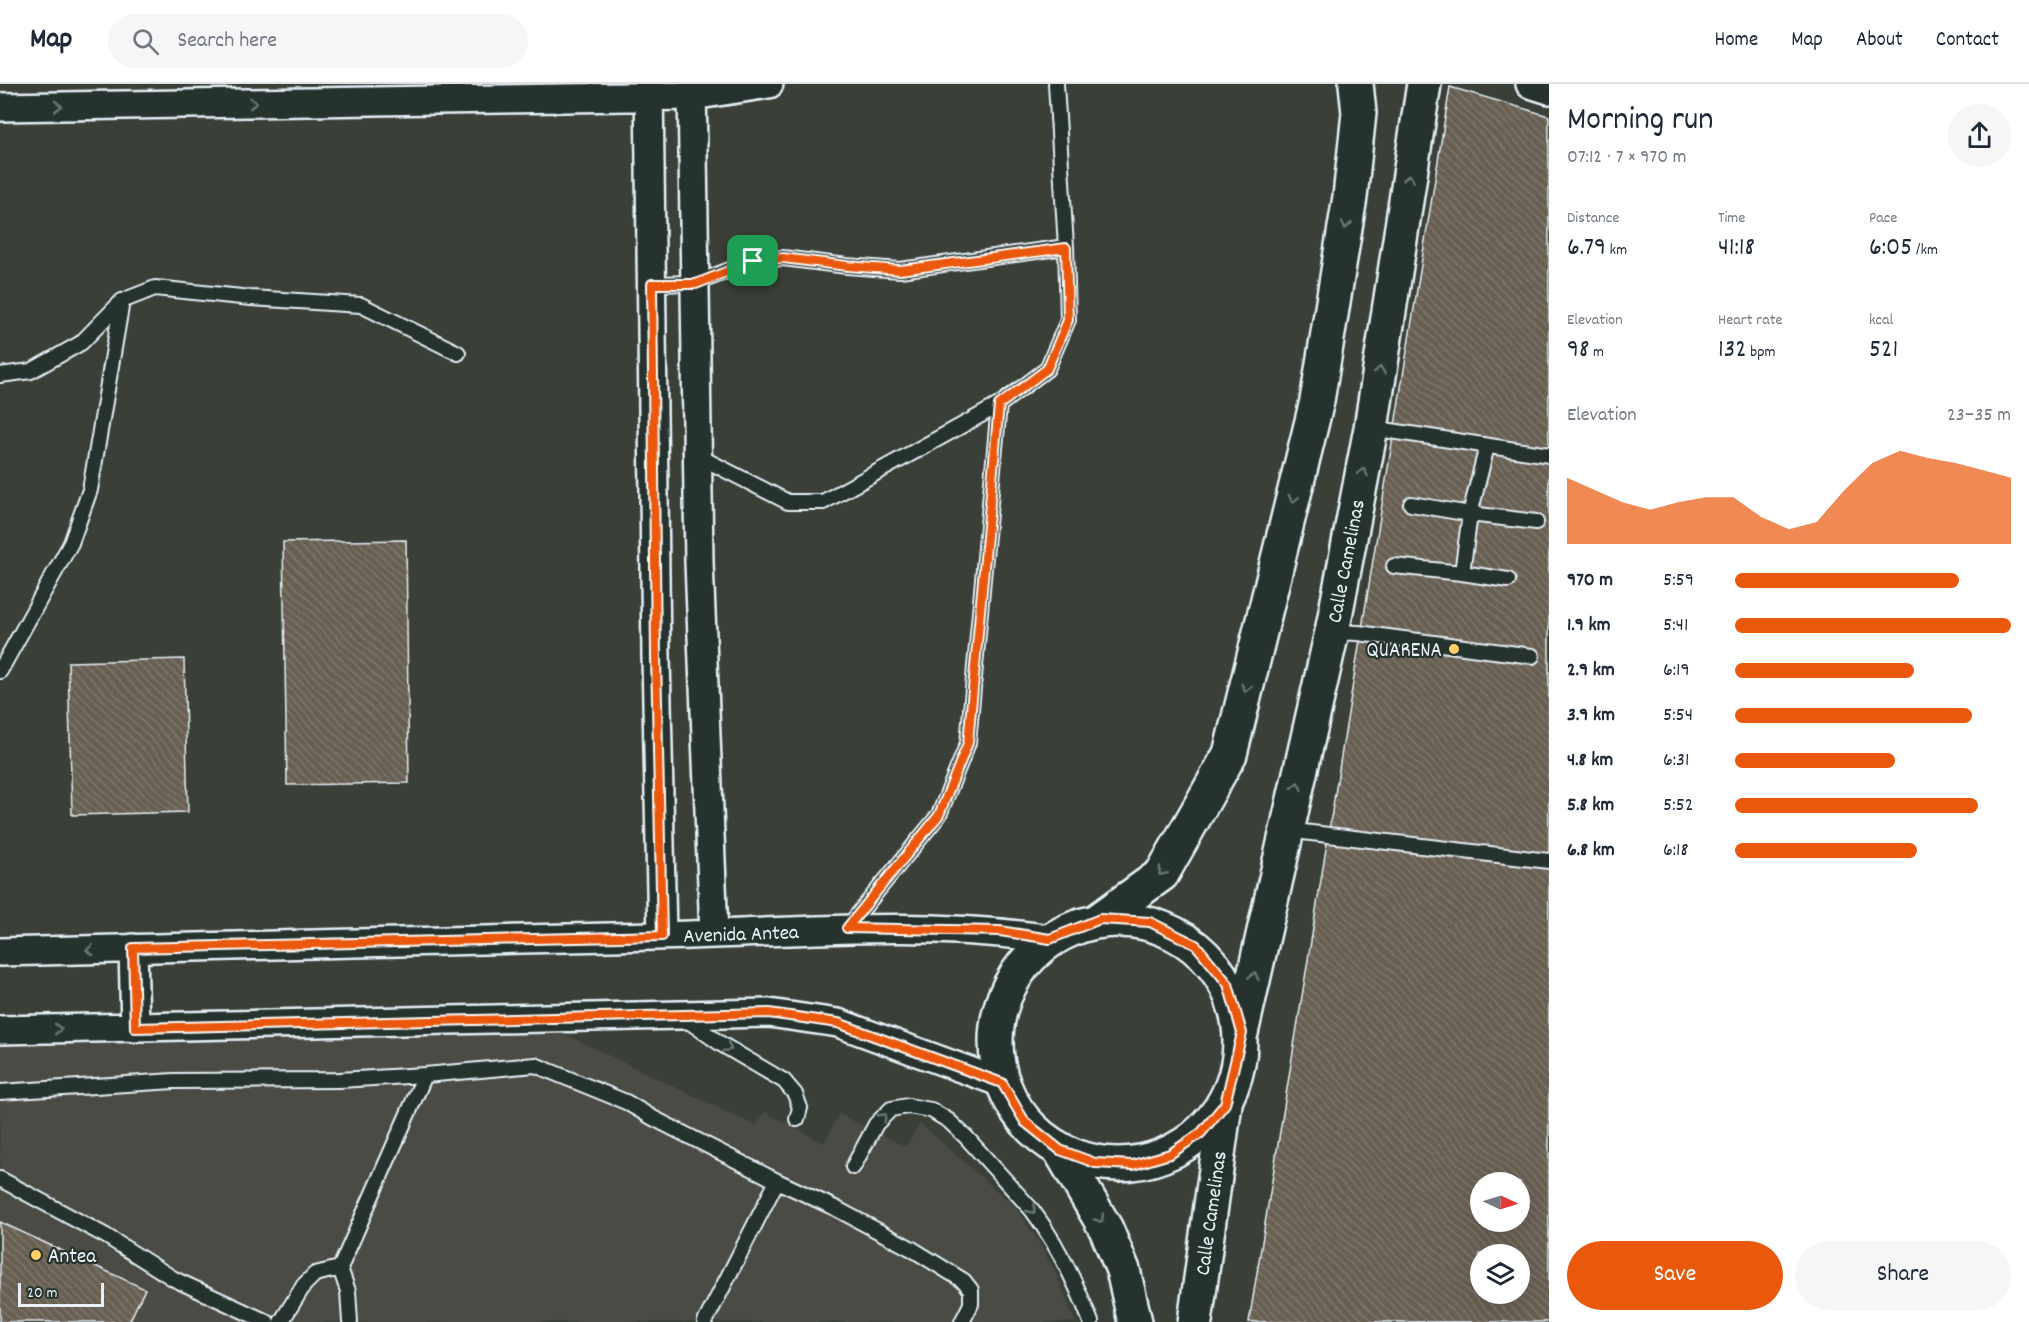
<!DOCTYPE html>
<meta charset="utf-8">
<style>
body{margin:0;font-family:Dekko,sans-serif;background:#f6f6f7;color:#1f2937;height:100vh;display:flex;flex-direction:column;font-size:22px;white-space:nowrap}
*{box-sizing:border-box;margin:0}
p{font-size:20px;color:#747a83}
.icon{flex:none;width:33px;height:33px;fill:none;stroke:currentColor;stroke-width:2;stroke-linecap:round;stroke-linejoin:round}
.map{position:relative;flex:1;overflow:hidden}
.drawer{display:flex;flex-direction:column;background:#fff;width:480px}
.drawer>*{flex:none}
.needle{width:39px;rotate:94deg}
.buttons{position:absolute;left:1470px;top:1088px;display:grid;gap:12px}
.buttons a{display:grid;place-items:center;width:60px;height:60px;border-radius:50%;background:#fff;box-shadow:0 6px 24px #0002;font-size:30px}
.scale{position:absolute;left:18px;bottom:15px;width:86px;box-sizing:border-box;padding-left:6px;border:3px solid #e8f1f8;border-top:0;font-size:16px;line-height:21px;white-space:nowrap;color:#e8f1f8;-webkit-text-stroke:4px #26332d;paint-order:stroke}
.pin{position:absolute;display:grid;place-items:center;width:51px;height:51px;color:#fff;margin:-26px;border-radius:12px;box-shadow:0 3px 9px #0006}
.round{display:grid;place-items:center;flex:none;width:63px;height:63px;border-radius:32px;background:#f6f6f7}
.overview{display:flex;align-items:center;justify-content:space-between;height:102px;padding:0 18px}
h1{font-size:33px;font-weight:600;line-height:45px}
.figures{display:grid;grid-template-columns:repeat(3,1fr);gap:9px;height:102px;padding:6px 18px}
.figures div{display:grid;align-content:center}
.figures b{font-size:26px;font-weight:600}
.figures small{font-size:16px;font-weight:400}
.figures p{font-size:16px}
.chart{height:168px;padding:12px 18px}
.chart p{display:flex;justify-content:space-between}
.chart svg{width:100%;height:108px;margin-top:6px;fill:#ea580c;opacity:.7}
.primary-button{display:flex;gap:12px;margin-top:auto;padding:12px 18px}
.primary-button a{flex:1;height:69px;border-radius:36px;background:#ea580c;color:#fff;font-size:24px;font-weight:600;line-height:69px;text-align:center}
.primary-button a+a{background:#f6f6f7;color:#1f2937}
ul{padding:0 18px;list-style:none;font-size:20px}
li{display:grid;grid-template-columns:96px 72px 1fr;align-items:center;height:45px}
li i{height:15px;border-radius:8px;background:#ea580c}
header{display:flex;align-items:center;gap:36px;box-sizing:border-box;height:84px;padding:0 30px;background:#fff;border-bottom:2px solid #e0e1e3}
header strong{font-size:28px}
nav{display:flex;gap:33px;margin-inline-start:auto;font-size:21px}
.search{width:420px;height:54px;background:#f6f6f7;display:flex;align-items:center;gap:15px;box-sizing:border-box;padding:0 21px;border-radius:33px;color:#747a83;font-size:22px}
main{display:flex;flex:1;min-height:0}
.map>svg:first-child{display:block}
.built{fill:#4b4c44}
.building{fill:url(#building-back-hatch);stroke:#e8f1f8;stroke-width:1.5;fill-rule:evenodd}
.lines{fill:none;stroke-linecap:round;stroke-linejoin:round}
.service-casing{stroke:#e8f1f8;stroke-width:18}
.minor-casing{stroke:#e8f1f8;stroke-width:32}
.secondary-casing{stroke:#e8f1f8;stroke-width:38}
.path{stroke:#e8f1f8;stroke-width:4;stroke-dasharray:4.5 4.5;stroke-linecap:butt}
.service{stroke:#26332d;stroke-width:14}
.minor{stroke:#26332d;stroke-width:27}
.secondary{stroke:#26332d;stroke-width:33}
.oneway{stroke:#6a7674}
.route-casing{stroke:#fff;stroke-width:12}
.route{stroke:#ea580c;stroke-width:8}
.poi-dot{fill:#ffd166;stroke:#26332d;stroke-width:2}
.labels{text-anchor:middle;stroke-width:4.5;stroke-linejoin:round;paint-order:stroke}
.street-label{font-size:21px;fill:#e8f1f8;stroke:#26332d}
.poi-label{font-size:21px;fill:#e8f1f8;stroke:#26332d;text-anchor:end}
</style>
<header>
<strong>Map</strong>
<div class="search"><svg class="icon" aria-label="search" viewBox="0 0 24 24"><circle cx="10" cy="10" r="6"/><path d="M15 15l6 6"/></svg>Search here</div>
<nav><a>Home</a><a>Map</a><a>About</a><a>Contact</a></nav>
</header>
<main>
<div class="map">
<svg width="1549" height="1238" viewBox="0 0 1549 1238">
<defs>
<pattern id="building-back-hatch" width="6" height="6" patternUnits="userSpaceOnUse" patternTransform="scale(1.5)"><rect width="6" height="6" fill="#685f52"/><path d="M-1 5l2 2M0 0l6 6M5-1l2 2" fill="none" stroke="#7e766c"/></pattern>
</defs>
<rect width="100%" height="100%" fill="#3a4038"/>
<filter id="ink" filterUnits="userSpaceOnUse"><feTurbulence type="fractalNoise" baseFrequency=".0167" numOctaves="2"/><feDisplacementMap in="SourceGraphic" scale="12" xChannelSelector="R" yChannelSelector="G"/><feConvolveMatrix kernelMatrix="1 2 1 2 8 2 1 2 1" color-interpolation-filters="sRGB"/></filter>
<g filter="url(#ink)">
<path class="built" d="M564 950 756 1042 765 1028 824 1059 839 1030 906 1063 920 1039 1015 1123 1037 1156 1056 1189 1075 1238H0V960Z"/>
<path class="building" d="M1450 3 1549 32V1238H1249ZM1480 1098H1520V1137H1480ZM1480 1170H1520V1209H1480Z
M406 456 409 699 287 701 283 458Z
M184 575 188 728 72 731 68 578Z
M0 1138 145 1205 129 1238H0Z"/>
<g class="lines">
<g class="service-casing">
<path id="service" d="M652 200 696 199 753 177 783 174 847 182 900 186 1066 163
M0 291 31 287 81 259 122 217 155 204 251 214 361 221 458 269
M1371 344 1549 371
M1487 362 1470 430 1536 438
M698 372 788 418H823L999 321 1047 285 1068 236 1066 163 1056 0
M1411 420 1470 430 1462 489 1508 496
M1394 482 1462 489
M1332 548 1358 549 1532 572
M0 587 71 459 90 406 122 217
M1286 746 1549 777
M847 844 939 731 968 659 999 321
M684 934 721 960 784 997 795 1010 800 1024 797 1035
M0 1008 174 997 339 996 425 991 535 981 626 1018 653 1034 777 1097 835 1124 912 1165 964 1197 971 1206V1220L962 1238
M853 1083 876 1040 891 1025 908 1022 931 1026 949 1037 966 1053 1032 1126C1057 1159 1076 1199 1091 1238
M0 1095 106 1152 174 1195 267 1238
M281 1238 304 1201 315 1190 340 1184
M350 1238 348 1207 340 1184 425 991
M705 1238 777 1097"/>
</g>
<g class="minor-casing">
<path id="minor" d="M649 0 656 572 662 852
M692 0 699 478 714 850
M1530 0 1549 6
M0 23 692 12 769 0
M133 864 135 944
M0 868C218 862 437 857 655 852 787 849 919 835 1050 855
M0 946 769 929 838 939 1002 999"/>
</g>
<g class="secondary-casing">
<path id="secondary" d="M1100 835 1162 790 1230 670 1317 317 1350 113 1359 29 1356 0
M996 958a122 122 0 1 1 244 0a122 122 0 1 1-244 0Z
M1241 949 1332 548 1371 344 1424 0
M1060 1066 1106 1145 1123 1186 1135 1238
M1195 1238 1225 1020"/>
</g>
<path class="path" d="M988 966 1000 910 1014 880"/>
<use href="#service" class="service"/>
<use href="#minor" class="minor"/>
<use href="#secondary" class="secondary"/>
</g>
<defs><path id="oneway-chevron" d="M-2-3.5L2.5 0L-2 3.5" fill="none" stroke-width="1.6" stroke-linecap="round" stroke-linejoin="round" transform="scale(1.5)"/></defs>
<g class="oneway">
<use href="#oneway-chevron" transform="translate(253 19) rotate(-1)"/>
<use href="#oneway-chevron" transform="translate(58 22) rotate(-1)"/>
<use href="#oneway-chevron" transform="translate(1409 94) rotate(-81)"/>
<use href="#oneway-chevron" transform="translate(1346 141) rotate(99)"/>
<use href="#oneway-chevron" transform="translate(1380 286) rotate(-81)"/>
<use href="#oneway-chevron" transform="translate(1363 388) rotate(-79)"/>
<use href="#oneway-chevron" transform="translate(1293 415) rotate(104)"/>
<use href="#oneway-chevron" transform="translate(1246 604) rotate(104)"/>
<use href="#oneway-chevron" transform="translate(1297 702) rotate(-77)"/>
<use href="#oneway-chevron" transform="translate(1162 788) rotate(131)"/>
<use href="#oneway-chevron" transform="translate(90 866) rotate(178)"/>
<use href="#oneway-chevron" transform="translate(1254 892) rotate(-78)"/>
<use href="#oneway-chevron" transform="translate(58 945) rotate(-1)"/>
<use href="#oneway-chevron" transform="translate(728 964) rotate(31)"/>
<use href="#oneway-chevron" transform="translate(883 1033) rotate(-44)"/>
<use href="#oneway-chevron" transform="translate(1032 1126) rotate(51)"/>
<use href="#oneway-chevron" transform="translate(1100 1135) rotate(59)"/>
</g>
</g>
<g class="lines" filter="url(#ink)">
<g class="route-casing">
<path id="route" d="M1066 164 1068 236 1047 285 999 321 968 659 939 731 847 844 1000 847 1050 855 1100 835 1150 838 1196 861 1228 900 1242 949 1225 1020 1201 1049 1170 1070 1133 1081 1095 1079 1060 1066 1025 1038 1002 999 838 939 769 929 135 944 133 864 662 852 656 572 652 200H696L753 177 783 174 847 182 900 186Z"/>
</g>
<use href="#route" class="route"/>
</g>
<g class="poi-dot">
<circle cx="1454" cy="565" r="6"/>
<circle cx="36" cy="1171" r="6"/>
</g>
<g class="labels">
<g class="street-label">
<text transform="translate(1345 477) rotate(-79)" y="7">Calle Camelinas</text>
<text transform="translate(741 849) rotate(-2)" y="7">Avenida Antea</text>
<text transform="translate(1210 1129) rotate(-82)" y="7">Calle Camelinas</text>
</g>
<g class="poi-label">
<text x="1442" y="572">QUARENA</text>
<text x="48" y="1178" text-anchor="start">Antea</text>
</g>
</g>
</svg>
<div class="buttons">
<a><svg class="needle" viewBox="-14 -14 28 28"><path d="M0-13l5 13h-10z" fill="#e53935"/><path d="M0 13l5-13h-10z" fill="#747a83"/></svg></a>
<a><svg class="icon" aria-label="layers" viewBox="0 0 24 24"><path d="M12 4l9 5-9 5-9-5zM3 14l9 5 9-5"/></svg></a>
</div>
<div class="scale">20 m</div>
<div class="pin" style="left:753px;top:177px;background:#1e9e55"><svg class="icon" aria-label="arrive" viewBox="0 0 24 24"><path d="M6 21V4h12l-3 4 3 4H6"/></svg></div>
</div>
<section class="drawer">
<div class="overview"><div><h1>Morning run</h1><p>07:12 · 7 × 970 m</p></div><a class="round"><svg class="icon" aria-label="share" viewBox="0 0 24 24"><path d="M12 15V3M7 8l5-5 5 5M5 13v7h14v-7"/></svg></a></div>
<div class="figures">
<div><p>Distance</p><b>6.79<small> km</small></b></div>
<div><p>Time</p><b>41:18</b></div>
<div><p>Pace</p><b>6:05<small> /km</small></b></div>
</div>
<div class="figures">
<div><p>Elevation</p><b>98<small> m</small></b></div>
<div><p>Heart rate</p><b>132<small> bpm</small></b></div>
<div><p>kcal</p><b>521</b></div>
</div>
<div class="chart"><p><span>Elevation</span>23–35 m</p>
<svg viewBox="0 0 160 44" preserveAspectRatio="none"><path d="M0 44V17L10 22L20 27L30 30L40 27L50 25L60 25L70 33L80 38L90 35L100 22L110 11L120 6L130 9L140 11L150 14L160 17V44z"/></svg>
</div>
<ul>
<li><b>970 m</b>5:59<i style="width:81%"></i></li>
<li><b>1.9 km</b>5:41<i style="width:100%"></i></li>
<li><b>2.9 km</b>6:19<i style="width:65%"></i></li>
<li><b>3.9 km</b>5:54<i style="width:86%"></i></li>
<li><b>4.8 km</b>6:31<i style="width:58%"></i></li>
<li><b>5.8 km</b>5:52<i style="width:88%"></i></li>
<li><b>6.8 km</b>6:18<i style="width:66%"></i></li>
</ul>
<div class="primary-button"><a>Save</a><a>Share</a></div>
</section>
</main>
